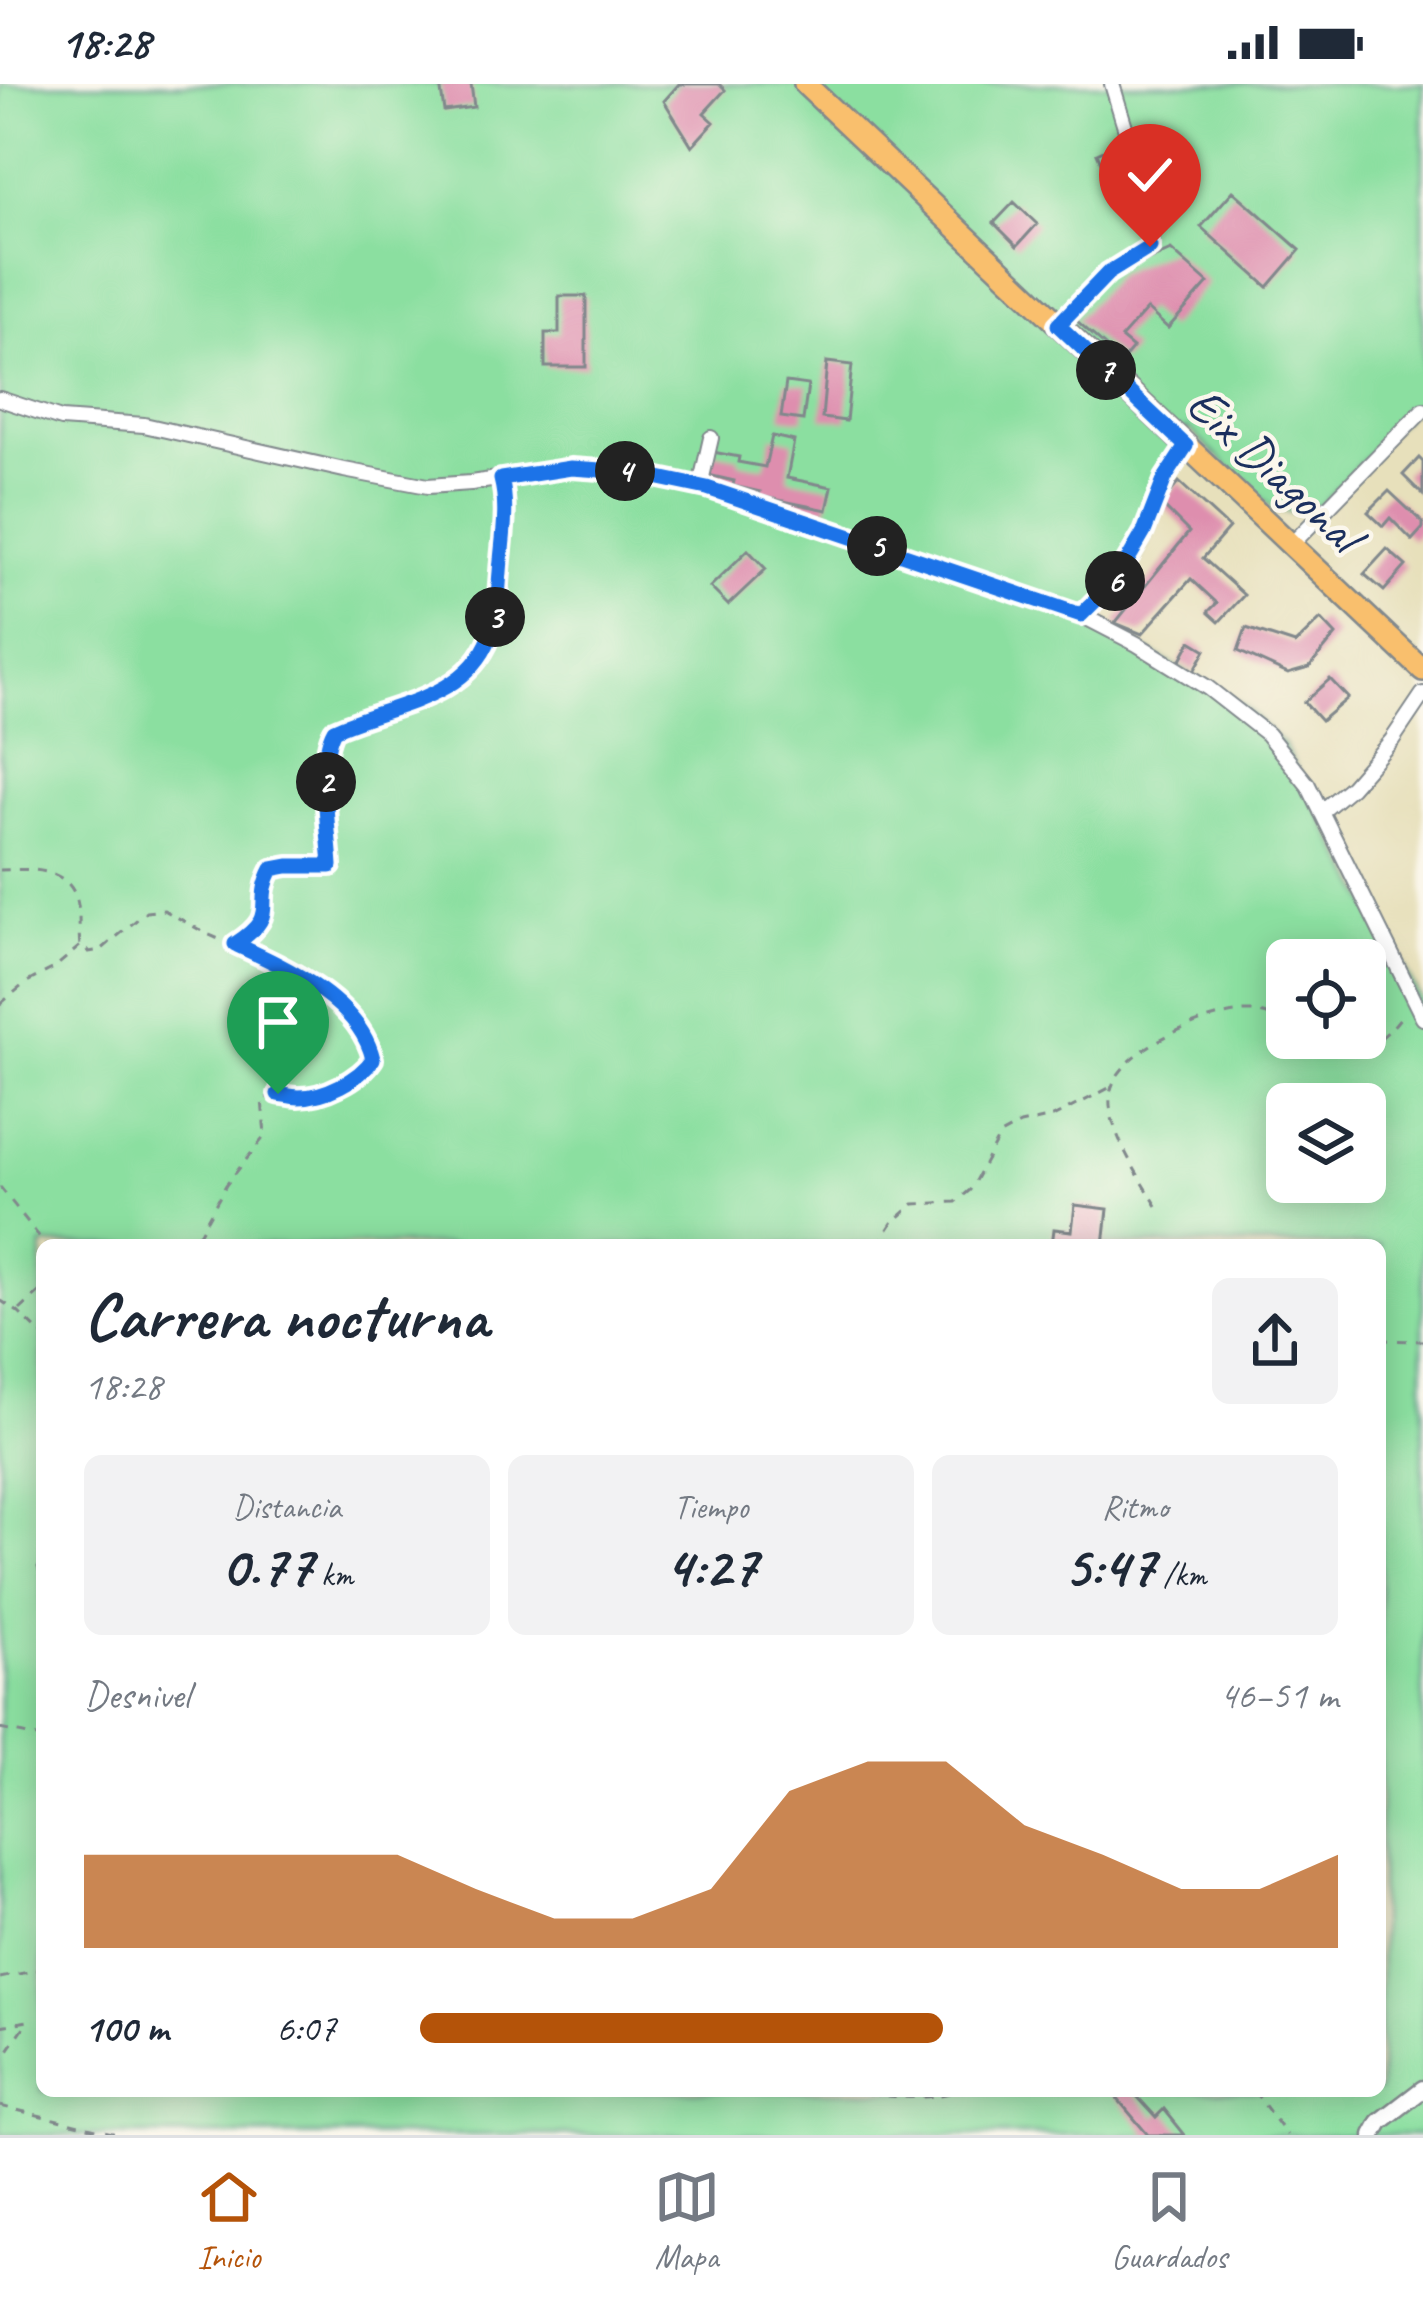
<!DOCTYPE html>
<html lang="es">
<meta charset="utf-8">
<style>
body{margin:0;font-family:Caveat,sans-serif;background:#f2f2f3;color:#1f2937;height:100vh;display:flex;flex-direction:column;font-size:45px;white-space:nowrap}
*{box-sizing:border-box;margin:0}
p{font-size:39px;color:#747a83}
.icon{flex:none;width:66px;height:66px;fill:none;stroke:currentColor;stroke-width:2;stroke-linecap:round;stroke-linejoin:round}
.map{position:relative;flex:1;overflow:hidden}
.panel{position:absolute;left:36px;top:1155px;width:1350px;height:858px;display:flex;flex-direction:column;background:#fff;border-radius:18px;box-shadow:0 6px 30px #0003}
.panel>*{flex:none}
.tools{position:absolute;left:1266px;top:855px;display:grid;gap:24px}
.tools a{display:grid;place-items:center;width:120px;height:120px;border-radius:18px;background:#fff;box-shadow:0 6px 30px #0003;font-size:60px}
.pin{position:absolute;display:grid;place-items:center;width:102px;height:102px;color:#fff;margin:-123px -51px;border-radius:50% 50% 50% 0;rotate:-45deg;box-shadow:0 0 12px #0007}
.pin .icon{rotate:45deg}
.km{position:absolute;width:60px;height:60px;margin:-30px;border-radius:50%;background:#222;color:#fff;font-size:33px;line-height:60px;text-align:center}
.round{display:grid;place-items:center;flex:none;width:126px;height:126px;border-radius:18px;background:#f2f2f3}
.overview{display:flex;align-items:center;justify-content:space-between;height:204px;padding:0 48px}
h1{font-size:66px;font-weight:700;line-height:90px}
.stats{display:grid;grid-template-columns:repeat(3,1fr);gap:18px;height:204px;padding:12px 48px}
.stats div{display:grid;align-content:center;border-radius:18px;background:#f2f2f3;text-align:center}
.stats b{font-size:60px;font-weight:700}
.stats small{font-size:33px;font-weight:400}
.stats p{font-size:33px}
.chart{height:336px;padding:24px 48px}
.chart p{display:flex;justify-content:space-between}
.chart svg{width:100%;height:216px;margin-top:12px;fill:#b45309;opacity:.7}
ul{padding:0 48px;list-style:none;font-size:39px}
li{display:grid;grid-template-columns:192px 144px 1fr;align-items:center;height:90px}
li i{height:30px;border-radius:15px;background:#b45309}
.status{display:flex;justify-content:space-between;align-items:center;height:84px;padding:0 60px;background:#fff;direction:ltr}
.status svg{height:33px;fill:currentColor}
.menu{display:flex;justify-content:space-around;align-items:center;height:168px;border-top:3px solid #e0e1e3;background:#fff;font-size:33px;color:#747a83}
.menu a{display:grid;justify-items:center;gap:6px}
.menu .active{color:#b45309}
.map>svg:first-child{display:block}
.green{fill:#8bdfa0;stroke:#53877f;stroke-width:3;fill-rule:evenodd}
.building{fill:#de8eae}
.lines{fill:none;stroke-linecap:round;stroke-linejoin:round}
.minor-casing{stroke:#81888c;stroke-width:18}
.tertiary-casing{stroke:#81888c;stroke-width:21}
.primary-casing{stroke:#81888c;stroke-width:26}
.path{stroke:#81888c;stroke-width:3;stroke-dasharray:9 9;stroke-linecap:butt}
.minor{stroke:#fff;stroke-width:14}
.tertiary{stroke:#fff;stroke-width:16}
.primary{stroke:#f9bf6d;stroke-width:21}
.route-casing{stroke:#fff;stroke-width:24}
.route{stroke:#1a73e8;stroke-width:15}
.labels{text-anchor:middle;stroke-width:9;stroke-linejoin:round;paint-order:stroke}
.street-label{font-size:51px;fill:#1b2f5e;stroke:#fbf7ec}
</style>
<div class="status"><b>18:28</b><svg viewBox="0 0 49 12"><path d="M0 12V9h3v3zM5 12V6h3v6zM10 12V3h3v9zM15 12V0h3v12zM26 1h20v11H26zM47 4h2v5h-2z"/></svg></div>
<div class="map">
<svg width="1423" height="2051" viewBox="0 0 1423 2051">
<rect width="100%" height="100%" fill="#fbf7ec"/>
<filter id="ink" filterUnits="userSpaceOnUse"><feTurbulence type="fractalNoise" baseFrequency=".00833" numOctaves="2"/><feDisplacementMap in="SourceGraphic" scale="24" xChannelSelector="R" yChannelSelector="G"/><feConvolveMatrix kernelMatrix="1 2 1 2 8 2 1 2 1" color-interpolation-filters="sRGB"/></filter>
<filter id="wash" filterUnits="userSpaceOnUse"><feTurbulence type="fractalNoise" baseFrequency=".004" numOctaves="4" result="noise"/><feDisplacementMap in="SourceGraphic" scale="48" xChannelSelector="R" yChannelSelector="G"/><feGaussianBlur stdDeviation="2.7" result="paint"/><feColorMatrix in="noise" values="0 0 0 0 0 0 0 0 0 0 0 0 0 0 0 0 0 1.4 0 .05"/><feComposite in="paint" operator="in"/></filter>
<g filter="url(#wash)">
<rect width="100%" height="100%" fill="#e7e0bb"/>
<path class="green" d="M0 0H1423V314L1321 421 1297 429 1273 425 1187 344C1148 408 1163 491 1084 530L1242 621 1283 660 1423 920V2051H0ZM1287 876H1365V954H1287ZM1287 1020H1365V1098H1287ZM42 1161H1380V2007H42Z"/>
<g id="blocks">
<path class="building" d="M440 0H471L474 23 444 27Z
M679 0H719L725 6 704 29 714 38 692 62 664 17Z
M1170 48 1188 96 1158 108 1139 59Z
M1115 61 1139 117 1121 125 1097 69Z
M1233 107 1300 166 1268 203 1201 143Z
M1014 118 1037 140 1017 162 994 139Z
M1171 166 1208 199 1168 244 1147 225 1121 254 1133 264 1122 277 1076 236 1117 190Z
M559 212H586V283H545V249H559Z
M827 278 852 281 846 337 822 334Z
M786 298 808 301 803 336 781 333Z
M772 352 794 357 787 394 832 403 827 426 759 412 760 408 733 402 734 397 708 391 713 368 739 373 738 378 765 383Z
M1419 374 1423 378V411L1403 391Z
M1179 398 1229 444 1203 474 1244 511 1219 538 1208 528 1217 519 1191 495 1142 550 1115 539 1189 448 1161 420Z
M1389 407 1423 439V444L1412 456 1390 434 1383 442 1368 428Z
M1387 465 1406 482 1384 507 1364 490Z
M748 466 766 485 728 521 710 503Z
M1321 535 1336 551 1309 584 1288 590 1238 567 1246 544 1295 560Z
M1191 557 1206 566 1194 587 1179 579Z
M1330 595 1348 614 1321 637 1304 618Z
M1075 1121 1108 1125 1104 1161H1052L1054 1145 1072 1147Z
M1111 2007H1135L1134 2009 1156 2033 1164 2025 1185 2051H1148Z"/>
</g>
</g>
<g filter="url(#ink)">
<use href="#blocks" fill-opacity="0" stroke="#81888c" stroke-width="3"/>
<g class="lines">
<g class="minor-casing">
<path id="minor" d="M1058 241 1108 189 1150 163 1158 125 1126 46 1112 0
M0 315 61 335 144 341 344 386 428 402 471 399 571 384 631 388 707 404 1081 531 1137 560 1208 604 1267 650 1308 701 1423 934
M700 402 711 354
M1291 461 1423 326
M1081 531 1116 496 1144 448 1165 394 1187 362
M1321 728 1351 703 1392 656 1423 610"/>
</g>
<g class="tertiary-casing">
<path id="tertiary" d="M1373 2051 1380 2038 1423 2005"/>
</g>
<g class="primary-casing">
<path id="primary" d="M805 0 1423 586"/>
</g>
<path class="path" d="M0 786C27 785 65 782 76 813 81 828 78 846 80 862L89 868 101 866 146 828 164 826 207 850 303 891 359 942 370 961 373 975C360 995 326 1012 302 1013 285 1014 280 1009 262 1015L265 1052 226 1101 200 1148 187 1161
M236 859C281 829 252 821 272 785L288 782 331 781C330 745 316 676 334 646 373 628 418 620 456 598 507 568 502 467 506 415L504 408
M0 920 27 898 54 884 80 862
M1313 954C1355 975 1377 965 1404 929
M0 1103 46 1161
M1157 1122C1140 1093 1107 1047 1110 1012 1113 966 1211 926 1252 928 1264 929 1277 934 1287 940
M118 1161H125
M878 1161 892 1139 914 1120 956 1118 970 1106 1000 1051 1020 1040 1053 1033 1111 1003
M0 1216 18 1228 42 1251
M20 1226 42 1206
M1380 1256 1423 1257
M42 1482 38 1483 42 1498
M0 1645 42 1654
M0 1894 42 1885
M0 1942 28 1937 0 1978
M631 2007H635
M851 2007C884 2012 925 2018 956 2007
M1254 2007 1287 2051
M0 2022 121 2051"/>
<use href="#minor" class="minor"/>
<use href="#tertiary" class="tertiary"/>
<use href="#primary" class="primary"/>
</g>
</g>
<g class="lines" filter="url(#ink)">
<g class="route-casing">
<path id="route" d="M278 1010C285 1011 292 1013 299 1013 324 1013 359 996 373 975 359 916 285 883 235 860 282 829 252 823 272 785L288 782H331C329 746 317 676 334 646 388 621 466 616 490 553 498 533 498 509 500 488 502 457 509 425 501 395L571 384 631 388 707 404 1081 531 1116 496 1144 448 1165 394 1186 362 1058 241 1108 189 1150 163"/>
</g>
<use href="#route" class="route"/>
</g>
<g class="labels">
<g class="street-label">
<text transform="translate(1275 384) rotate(43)" y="18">Eix Diagonal</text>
</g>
</g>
</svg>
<div class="tools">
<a><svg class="icon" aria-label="locate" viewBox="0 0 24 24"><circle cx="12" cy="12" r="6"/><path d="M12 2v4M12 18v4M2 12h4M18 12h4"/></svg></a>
<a><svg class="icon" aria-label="layers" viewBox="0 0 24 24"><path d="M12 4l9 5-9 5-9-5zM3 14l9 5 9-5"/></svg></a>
</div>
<div class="pin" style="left:278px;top:1010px;background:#1e9e55"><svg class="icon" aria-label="arrive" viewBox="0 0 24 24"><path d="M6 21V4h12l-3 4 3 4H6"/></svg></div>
<div class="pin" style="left:1150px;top:163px;background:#d93025"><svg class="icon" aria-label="check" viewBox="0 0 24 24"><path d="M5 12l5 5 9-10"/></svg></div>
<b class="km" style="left:326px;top:698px">2</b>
<b class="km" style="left:495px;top:533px">3</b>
<b class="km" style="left:625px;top:387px">4</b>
<b class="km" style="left:877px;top:462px">5</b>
<b class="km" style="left:1115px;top:497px">6</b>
<b class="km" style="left:1106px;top:286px">7</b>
<section class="panel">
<div class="overview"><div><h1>Carrera nocturna</h1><p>18:28</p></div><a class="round"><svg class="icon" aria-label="share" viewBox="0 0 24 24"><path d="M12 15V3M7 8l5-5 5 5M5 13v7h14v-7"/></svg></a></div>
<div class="stats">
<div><p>Distancia</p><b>0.77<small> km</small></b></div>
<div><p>Tiempo</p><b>4:27</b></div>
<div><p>Ritmo</p><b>5:47<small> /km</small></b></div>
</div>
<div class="chart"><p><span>Desnivel</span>46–51 m</p>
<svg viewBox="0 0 160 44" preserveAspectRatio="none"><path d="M0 44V25L10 25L20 25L30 25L40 25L50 32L60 38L70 38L80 32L90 12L100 6L110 6L120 19L130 25L140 32L150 32L160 25V44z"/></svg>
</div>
<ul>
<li><b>100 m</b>6:07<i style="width:57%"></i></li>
</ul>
</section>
</div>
<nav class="menu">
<a class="active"><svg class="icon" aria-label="home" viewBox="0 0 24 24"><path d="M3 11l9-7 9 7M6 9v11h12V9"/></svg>Inicio</a>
<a><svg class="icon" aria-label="map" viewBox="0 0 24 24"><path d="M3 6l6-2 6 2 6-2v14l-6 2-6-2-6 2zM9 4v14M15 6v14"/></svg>Mapa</a>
<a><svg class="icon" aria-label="saved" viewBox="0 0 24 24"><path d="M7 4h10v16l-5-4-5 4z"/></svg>Guardados</a>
</nav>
